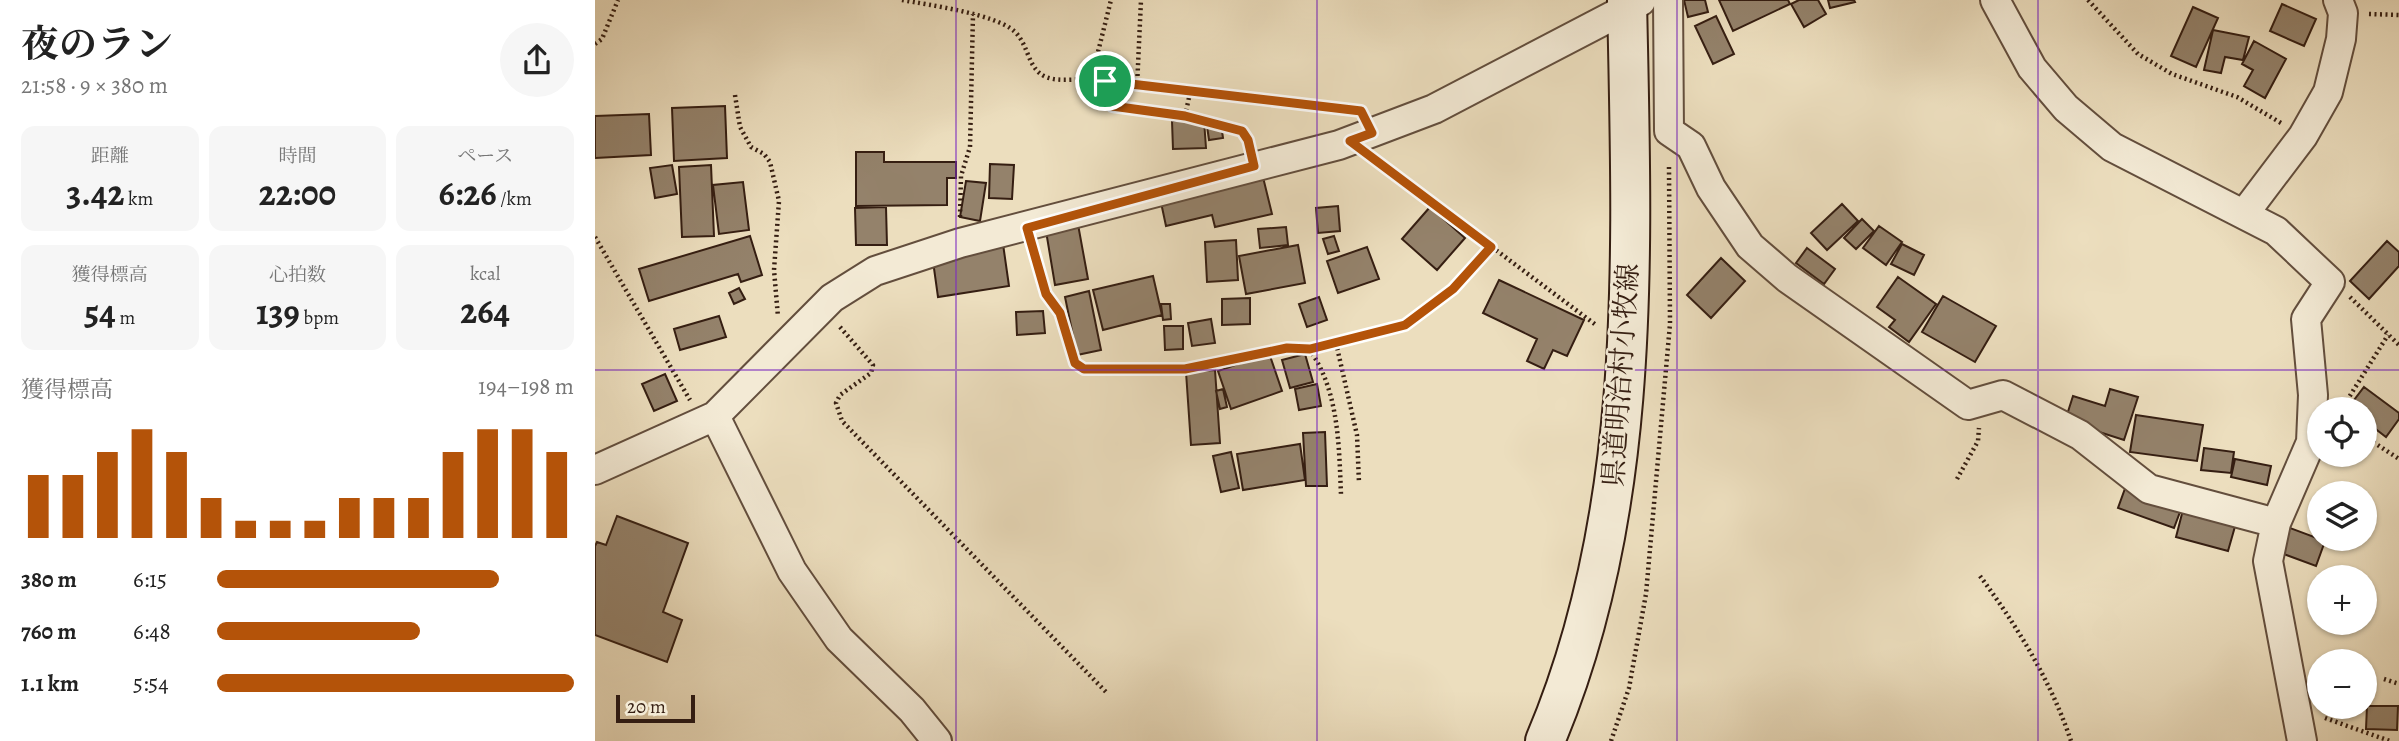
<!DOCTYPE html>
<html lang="ja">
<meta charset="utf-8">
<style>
body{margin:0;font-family:Alegreya,"Noto Serif JP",serif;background:#f6f6f6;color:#222;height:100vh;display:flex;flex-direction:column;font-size:26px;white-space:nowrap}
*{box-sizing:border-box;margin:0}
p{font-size:23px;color:#767676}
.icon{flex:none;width:38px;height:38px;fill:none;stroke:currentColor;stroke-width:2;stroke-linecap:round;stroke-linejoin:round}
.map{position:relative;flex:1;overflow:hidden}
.panel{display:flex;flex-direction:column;background:#fff;width:595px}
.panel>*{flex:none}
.controls{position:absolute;left:1712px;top:397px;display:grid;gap:14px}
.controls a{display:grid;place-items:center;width:70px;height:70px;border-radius:50%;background:#fff;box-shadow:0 2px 5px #0004;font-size:35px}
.scale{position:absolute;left:21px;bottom:18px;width:79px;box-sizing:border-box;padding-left:7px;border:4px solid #351e12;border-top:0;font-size:19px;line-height:24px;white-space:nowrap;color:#351e12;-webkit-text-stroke:5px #f3ead5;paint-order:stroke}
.pin{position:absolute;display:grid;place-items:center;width:60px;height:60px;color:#fff;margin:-30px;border:4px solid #fff;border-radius:50%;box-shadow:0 2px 7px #0007}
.round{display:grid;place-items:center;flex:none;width:74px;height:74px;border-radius:37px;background:#f6f6f6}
.summary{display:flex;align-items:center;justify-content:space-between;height:119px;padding:0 21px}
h1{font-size:38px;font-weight:700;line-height:52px}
.metrics{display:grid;grid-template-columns:repeat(3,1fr);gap:10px;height:119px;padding:7px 21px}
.metrics div{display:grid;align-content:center;border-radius:14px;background:#f6f6f6;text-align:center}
.metrics b{font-size:35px;font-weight:700}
.metrics small{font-size:19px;font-weight:400}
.metrics p{font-size:19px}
.chart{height:196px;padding:14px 21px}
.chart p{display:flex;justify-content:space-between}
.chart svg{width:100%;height:126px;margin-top:7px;stroke:#b45309;stroke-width:6}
ul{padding:0 21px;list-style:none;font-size:23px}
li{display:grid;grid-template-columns:112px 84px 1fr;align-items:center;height:52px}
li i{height:18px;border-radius:9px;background:#b45309}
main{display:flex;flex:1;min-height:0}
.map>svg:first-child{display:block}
.building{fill:#94826b;stroke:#351e12;stroke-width:2}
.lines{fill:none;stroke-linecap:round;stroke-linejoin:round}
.street-casing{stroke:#634e3d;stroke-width:32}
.secondary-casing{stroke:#351e12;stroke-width:42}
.path{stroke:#351e12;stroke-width:4.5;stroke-dasharray:2 3.5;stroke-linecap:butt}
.street{stroke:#f3ead5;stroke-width:28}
.secondary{stroke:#f3ead5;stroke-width:38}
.route-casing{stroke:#fff;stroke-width:14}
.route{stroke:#b45309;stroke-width:9}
.grid{fill:none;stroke:#7b2cbf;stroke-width:2;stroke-opacity:0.55}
.labels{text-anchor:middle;stroke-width:5;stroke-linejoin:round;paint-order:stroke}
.street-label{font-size:28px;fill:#351e12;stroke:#f3ead5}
</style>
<main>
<section class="panel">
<div class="summary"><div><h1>夜のラン</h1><p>21:58 · 9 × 380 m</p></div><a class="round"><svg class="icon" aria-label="share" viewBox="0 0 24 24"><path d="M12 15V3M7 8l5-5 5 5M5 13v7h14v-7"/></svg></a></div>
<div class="metrics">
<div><p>距離</p><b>3.42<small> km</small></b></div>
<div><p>時間</p><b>22:00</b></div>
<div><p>ペース</p><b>6:26<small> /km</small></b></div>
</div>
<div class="metrics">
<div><p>獲得標高</p><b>54<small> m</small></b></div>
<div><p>心拍数</p><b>139<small> bpm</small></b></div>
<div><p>kcal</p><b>264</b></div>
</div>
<div class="chart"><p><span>獲得標高</span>194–198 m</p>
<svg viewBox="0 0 160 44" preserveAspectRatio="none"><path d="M5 44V22M15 44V22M25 44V14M35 44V6M45 44V14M55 44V30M65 44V38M75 44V38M85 44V38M95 44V30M105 44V30M115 44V30M125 44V14M135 44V6M145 44V6M155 44V14"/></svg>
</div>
<ul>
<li><b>380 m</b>6:15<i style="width:79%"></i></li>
<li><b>760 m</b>6:48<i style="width:57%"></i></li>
<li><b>1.1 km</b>5:54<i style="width:100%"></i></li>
</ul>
</section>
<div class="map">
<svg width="1804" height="741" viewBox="0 0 1804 741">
<rect width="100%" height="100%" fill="#ecdebe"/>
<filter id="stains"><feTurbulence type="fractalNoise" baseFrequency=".00286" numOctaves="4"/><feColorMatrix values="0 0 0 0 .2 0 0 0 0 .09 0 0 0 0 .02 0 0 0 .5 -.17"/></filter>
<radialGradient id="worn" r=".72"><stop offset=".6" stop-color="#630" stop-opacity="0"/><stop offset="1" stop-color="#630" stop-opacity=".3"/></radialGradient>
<path class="building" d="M1089 0H1110L1113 12 1093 17Z
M1124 0H1193L1195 4 1138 31Z
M1204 0H1223L1231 14 1209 27 1196 4Z
M1233 0H1259L1260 2 1235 8Z
M1687 4 1721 19 1709 46 1675 31Z
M1598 7 1623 18 1601 67 1576 56Z
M1121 16 1139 54 1118 64 1100 26Z
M1618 30 1654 37 1648 60 1630 57 1626 73 1609 70Z
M1659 41 1691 59 1670 98 1649 86 1658 70 1647 64Z
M130 106 132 158 79 161 77 108Z
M54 114 56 155 0 158V116Z
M609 120 611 148 578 149 577 121Z
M626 124 628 138 614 140 612 126Z
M261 152H289V162H361V178H352V205L261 206Z
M395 164 419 165 417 199 394 198Z
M77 165 82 194 60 198 55 168Z
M116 165 119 236 87 237 84 167Z
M666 169 677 214 620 227 617 215 571 226 564 193Z
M371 181 391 183 385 221 365 217Z
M148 182 154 230 124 234 118 185Z
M1247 204 1263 221 1232 250 1216 233Z
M743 206 745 231 723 233 721 208Z
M291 207 292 245H261L260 208Z
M835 207 870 238 842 270 807 239Z
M482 219 493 279 460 285 450 225Z
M1267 219 1279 231 1261 249 1249 238Z
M1284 226 1307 242 1291 265 1268 248Z
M691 227 693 245 665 248 663 229Z
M155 236 167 275 146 282 143 274 54 301 44 269Z
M739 236 744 251 733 254 728 239Z
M641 240 643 280 612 282 610 242Z
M1792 241 1804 252V266L1774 299 1755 281Z
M408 244 414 286 343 297 337 254Z
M1307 244 1329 255 1319 275 1296 264Z
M703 245 710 283 651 294 644 256Z
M772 247 784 279 743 293 732 261Z
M1212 248 1240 269 1229 284 1201 263Z
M1126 258 1150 281 1116 318 1092 295Z
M558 276 567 315 508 330 498 290Z
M1303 277 1341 304 1314 342 1294 327 1300 320 1282 307Z
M904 280 989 320 972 356 958 350 949 369 932 361 942 339 888 313Z
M144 288 150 299 139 304 134 293Z
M494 291 506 350 482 355 470 297Z
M1348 296 1401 326 1380 362 1327 332Z
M724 297 732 320 712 327 704 304Z
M655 298V324L627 325V299Z
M566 304H575L576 319 568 320Z
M448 311 450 333 422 335 421 312Z
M124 316 131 337 85 350 79 329Z
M616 319 620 343 597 346 593 323Z
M569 326H588V349L570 350Z
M674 353 687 391 636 409 623 371Z
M710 354 718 382 695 388 687 360Z
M620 370 625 443 596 445 591 372Z
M70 374 82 401 59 411 47 384Z
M722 384 726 406 704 410 700 389Z
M1769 387 1804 413V419L1791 437 1769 420V410L1753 408Z
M628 389 632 407 625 409 621 391Z
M1515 389 1543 397 1529 440 1470 421 1478 396 1510 406Z
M1541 415 1608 425 1602 461 1535 452Z
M730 432 732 486H711L708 433Z
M705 444 710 480 648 490 642 454Z
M1609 448 1639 452 1636 473 1606 470Z
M636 452 644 488 626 492 618 456Z
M1640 459 1676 466 1672 485 1636 477Z
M1532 483 1588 504 1579 528 1523 508Z
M1590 502 1643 516 1633 551 1581 537Z
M22 516 93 543 68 612 87 620 72 662 0 635V546L2 542 11 545Z
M1687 525 1730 541 1721 566 1678 550Z
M1772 706H1803L1802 730 1771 729Z"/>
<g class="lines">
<g class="street-casing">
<path id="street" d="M1073 0 1074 131 1096 146 1116 188 1155 246 1192 278 1373 405 1408 395 1485 435 1554 489 1681 523
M1400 0 1437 68 1471 108 1517 147 1681 231 1735 282 1711 319 1718 395 1716 442 1681 523 1673 561 1707 741
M1649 214 1708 136 1733 92 1746 39 1748 13 1743 0
M120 416 197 571 244 639 317 710 342 741
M0 470 120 416 237 298 280 271 365 243 744 145 839 109 1046 1"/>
</g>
<g class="secondary-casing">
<path id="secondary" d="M950 741C1049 508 1037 248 1032 0"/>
</g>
<path class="path" d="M307 0C334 5 400 14 419 31 434 44 432 69 451 77 466 83 488 77 504 80 588 94 673 101 758 111
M1493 0 1543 54 1577 74 1642 97 1686 123
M1774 14 1804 15
M0 44 7 39 23 0
M501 79 503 52 516 0
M510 81 511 95 517 106 590 116 647 131 653 141
M542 87 546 0
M140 95 145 127 156 147 169 154 175 162 184 201 179 270 183 317
M590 116 595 93
M778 158 1001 325
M365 217 366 176 375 147 378 14
M0 237 95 400
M438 249 451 294 465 313 480 363 489 369H590L692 348 714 349 810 325 858 289 896 247
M1755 297 1804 345
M245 327 278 365 276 373 245 395 241 403 247 421 512 693
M741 343 762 435 764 483
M714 349C744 390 744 446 746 495
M1746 410 1793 335
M1769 436 1804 459
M1362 479 1383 441 1384 428
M1385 576C1422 626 1456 681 1476 741
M1789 679 1804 684
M1730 718 1795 741
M1016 741 1034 688 1051 594 1075 324 1074 167"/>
<use href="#street" class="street"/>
<use href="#secondary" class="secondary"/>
</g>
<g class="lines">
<g class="route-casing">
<path id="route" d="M510 81 766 111 777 133 755 141 896 247 858 289 810 325 715 349 692 348 590 369H489L480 363 465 313 451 294 432 228 659 166 653 140 647 131 590 116 517 106 511 95Z"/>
</g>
<use href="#route" class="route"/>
</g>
<path class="grid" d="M361 0V741M722 0V741M1082 0V741M1443 0V741M0 370H1804"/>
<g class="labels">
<g class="street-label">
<text transform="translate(1025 375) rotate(-86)" y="10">県道明治村小牧線</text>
</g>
</g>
<rect width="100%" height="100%" filter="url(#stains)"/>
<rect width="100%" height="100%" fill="url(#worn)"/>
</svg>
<div class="controls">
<a><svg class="icon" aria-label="locate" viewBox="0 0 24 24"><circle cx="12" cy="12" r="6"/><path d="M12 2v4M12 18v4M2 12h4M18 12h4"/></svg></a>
<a><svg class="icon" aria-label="layers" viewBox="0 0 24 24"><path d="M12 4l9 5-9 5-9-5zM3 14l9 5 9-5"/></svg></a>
<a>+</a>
<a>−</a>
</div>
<div class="scale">20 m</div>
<div class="pin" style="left:510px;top:81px;background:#1e9e55"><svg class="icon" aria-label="arrive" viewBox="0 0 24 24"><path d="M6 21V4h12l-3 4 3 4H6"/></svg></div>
</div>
</main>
